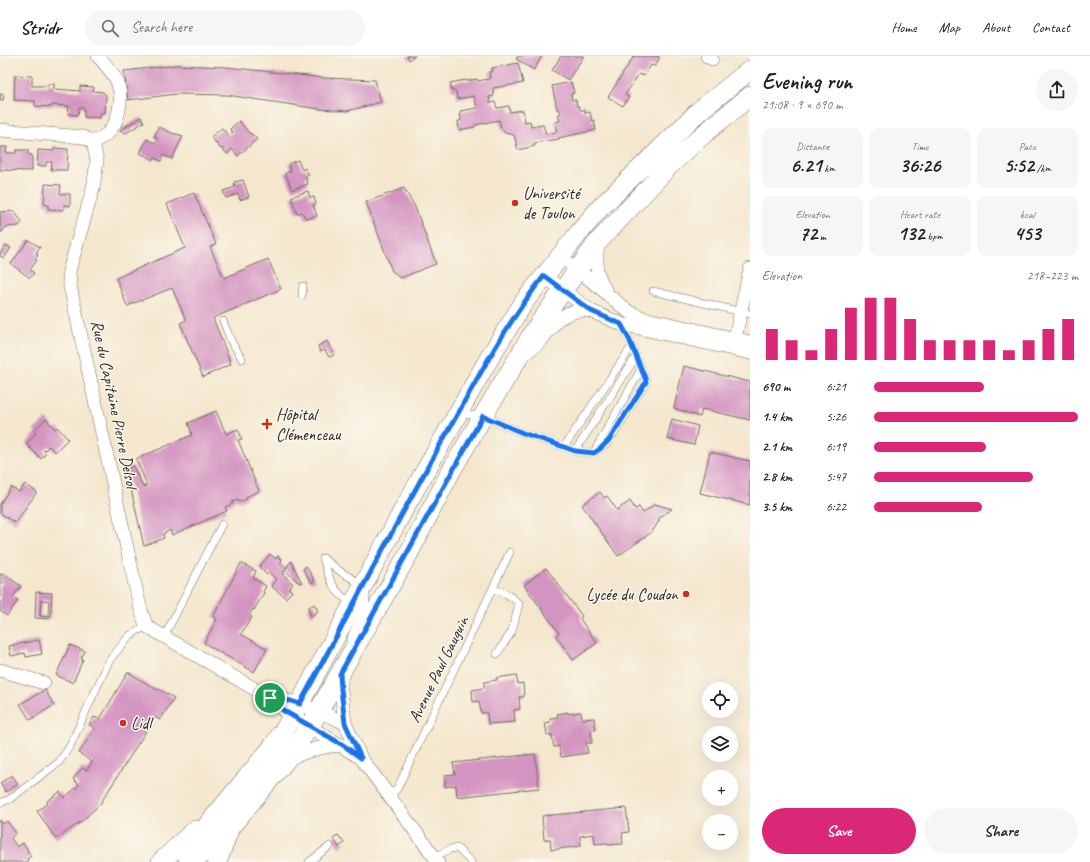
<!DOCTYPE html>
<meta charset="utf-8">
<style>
body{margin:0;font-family:Caveat,sans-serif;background:#f6f6f6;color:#222;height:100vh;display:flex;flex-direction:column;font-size:15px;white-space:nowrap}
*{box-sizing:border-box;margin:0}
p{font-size:13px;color:#767676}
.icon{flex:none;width:22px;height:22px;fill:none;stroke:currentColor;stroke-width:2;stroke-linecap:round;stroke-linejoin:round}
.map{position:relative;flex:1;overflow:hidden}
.panel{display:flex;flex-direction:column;background:#fff;width:340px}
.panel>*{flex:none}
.buttons{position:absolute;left:702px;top:626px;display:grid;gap:8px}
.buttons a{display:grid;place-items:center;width:36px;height:36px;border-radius:50%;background:#fff;box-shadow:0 4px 16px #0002;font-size:20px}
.pin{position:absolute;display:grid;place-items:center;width:34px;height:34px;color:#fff;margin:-17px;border:2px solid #fff;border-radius:50%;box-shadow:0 1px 4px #0007}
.round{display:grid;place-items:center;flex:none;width:42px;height:42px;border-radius:21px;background:#f6f6f6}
.headline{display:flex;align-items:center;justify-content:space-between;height:68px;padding:0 12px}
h1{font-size:22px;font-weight:800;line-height:30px}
.stats{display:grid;grid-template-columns:repeat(3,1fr);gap:6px;height:68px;padding:4px 12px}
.stats div{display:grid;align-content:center;border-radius:10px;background:#f6f6f6;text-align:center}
.stats b{font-size:20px;font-weight:800}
.stats small{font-size:11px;font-weight:400}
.stats p{font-size:11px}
.chart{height:112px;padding:8px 12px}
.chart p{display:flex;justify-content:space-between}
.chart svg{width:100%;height:72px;margin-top:4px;stroke:#db2777;stroke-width:6}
.action{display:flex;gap:8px;margin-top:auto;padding:8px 12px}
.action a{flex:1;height:46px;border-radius:24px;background:#db2777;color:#fff;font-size:16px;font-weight:800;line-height:46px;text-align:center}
.action a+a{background:#f6f6f6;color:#222}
ul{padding:0 12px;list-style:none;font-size:13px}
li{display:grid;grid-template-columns:64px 48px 1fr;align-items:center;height:30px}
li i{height:10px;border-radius:5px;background:#db2777}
header{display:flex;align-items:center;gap:24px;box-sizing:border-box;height:56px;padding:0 20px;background:#fff;border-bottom:1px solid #e0e0e0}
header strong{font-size:19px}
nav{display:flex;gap:22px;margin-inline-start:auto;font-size:14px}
.search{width:280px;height:36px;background:#f6f6f6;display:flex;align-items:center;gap:10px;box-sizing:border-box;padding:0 14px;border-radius:22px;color:#767676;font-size:15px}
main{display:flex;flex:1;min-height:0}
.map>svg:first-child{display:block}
.building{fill:#d494c1;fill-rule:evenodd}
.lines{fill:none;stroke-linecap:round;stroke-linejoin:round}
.lane-casing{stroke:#716d64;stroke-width:8}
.street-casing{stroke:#716d64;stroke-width:14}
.secondary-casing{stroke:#716d64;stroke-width:20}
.lane{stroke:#fff;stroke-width:7}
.street{stroke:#fff;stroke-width:13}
.secondary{stroke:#fff;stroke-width:19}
.route-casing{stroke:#fff;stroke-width:8}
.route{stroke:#1a73e8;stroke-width:5}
.poi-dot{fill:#c8321e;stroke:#fbf7ec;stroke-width:1.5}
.labels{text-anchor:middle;stroke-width:3;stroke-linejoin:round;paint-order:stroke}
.poi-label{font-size:17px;fill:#2b2b2b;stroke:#fbf7ec;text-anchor:start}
.street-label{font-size:17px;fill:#2b2b2b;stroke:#fbf7ec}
</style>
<header>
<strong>Stridr</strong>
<div class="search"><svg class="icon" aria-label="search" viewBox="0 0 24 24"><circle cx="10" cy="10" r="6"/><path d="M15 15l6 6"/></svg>Search here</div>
<nav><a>Home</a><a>Map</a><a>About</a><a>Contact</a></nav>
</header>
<main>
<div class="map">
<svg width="750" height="806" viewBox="0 0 750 806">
<rect width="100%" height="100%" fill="#fbf7ec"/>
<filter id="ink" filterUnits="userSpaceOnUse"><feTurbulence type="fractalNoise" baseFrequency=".025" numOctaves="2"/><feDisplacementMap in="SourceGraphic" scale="8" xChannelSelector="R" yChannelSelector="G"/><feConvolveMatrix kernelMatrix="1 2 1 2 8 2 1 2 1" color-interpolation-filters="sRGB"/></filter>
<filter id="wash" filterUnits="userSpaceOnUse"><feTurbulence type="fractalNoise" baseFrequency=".012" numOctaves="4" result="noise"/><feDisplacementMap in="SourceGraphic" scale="16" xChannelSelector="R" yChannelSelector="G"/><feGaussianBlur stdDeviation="0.9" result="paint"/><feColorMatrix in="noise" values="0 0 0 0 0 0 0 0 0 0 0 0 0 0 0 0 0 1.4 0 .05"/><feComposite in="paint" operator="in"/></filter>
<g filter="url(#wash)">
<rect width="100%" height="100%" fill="#f4e7ce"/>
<g id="blocks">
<path class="building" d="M407 0H415L409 4Z
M518 0H542L534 14 516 3Z
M561 0H584L568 24 552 14Z
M634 0H659V3L655 10 651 9 644 20 639 18 625 39 629 41 623 50 608 41Z
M518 7 523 27 493 32 494 40 489 41 490 47 495 46 497 52 509 50 510 56 523 54 525 66 530 65 531 71 543 69 546 78 557 76 555 66 560 65 558 59 561 58 559 53H557L552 30 571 26 574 37 571 38 572 44H576L577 50H579L580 54H585V57L590 56 592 65 594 64 596 74 558 82 559 83 534 87 535 90 518 94 514 79 505 77 501 72 499 64 475 69V71L459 74 458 65H461L460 55 477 52 474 40 457 43 456 35H452L450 27 465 24 466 25 477 23 478 25 488 23 490 22 489 16 493 15 492 12Z
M176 9 226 11 325 22 375 24 381 46 347 55 320 53 227 39 177 38 128 44 124 15Z
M15 19 32 20V30H48V28H54V33L80 35V30L94 31 93 35 103 36 106 39 105 57H101L100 62 84 61V52H79L78 59 68 58 69 50 52 49V51L35 50V45L14 44Z
M0 38 4 39 3 44H0Z
M141 61 144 66 126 77 120 74Z
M239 65 249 77 253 79 257 83 238 100 232 93 227 98 222 92 221 93 211 81 222 72 228 79 233 76 230 73Z
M159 71 174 78H177L183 80 172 103 163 99 161 105 154 102V104L140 97 147 83 155 87 158 83 154 81Z
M0 91H7L6 97H16V94H28V98L32 99V115L0 114Z
M54 92 68 93 67 114H51L52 106H46V110H37L38 94 54 95Z
M298 104 302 114 305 112 309 119 305 121 308 128 292 134 285 117 291 115 288 108Z
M243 124 249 141 240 144 238 138 226 142 223 135 235 131 234 126Z
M45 128 61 129 60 138H70V150L64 149V154L48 153V149L44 148Z
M404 132 415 151 436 208 400 222 392 215 366 146Z
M308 135 310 142 314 141 316 148 313 149 317 160 306 163 302 156 297 158 291 141Z
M194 137 216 188 210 191 224 222 268 203 281 233 213 262 231 308 203 321 180 267 186 264 172 232 127 250 116 222 185 192 167 148Z
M14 155 22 166 19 170 6 171 1 177 0 156Z
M28 184 40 191 36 197 38 199 35 203 37 204 30 214 34 217 30 222 11 208Z
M6 189 11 192 4 202 0 200V198Z
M327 285 334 299 329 301 325 294 320 296 318 290Z
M684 310 750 326V364L702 353 700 361 674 352Z
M216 355 226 378 238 373 242 383 238 384 259 435 246 441 247 443 239 446 238 444 232 446 233 448 225 451 227 455 172 479 170 474 163 478 164 482 144 490 126 412 133 410 143 431 147 429 136 403 192 379 188 367Z
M46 363 55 373 57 371 68 383 55 396 49 390 44 395 46 397 41 403 26 388 36 377 34 374Z
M672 363 698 370 694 389 667 383Z
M710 396 750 405V449L700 437Z
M25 428 37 436 15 467 0 457V448L11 431 19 436Z
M600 436 604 442 607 440 617 454 630 445 635 453 639 451 643 457 655 448 672 453 659 462V465L652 476 618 500 582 449Z
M270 498 276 503 278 500 282 504 280 507 286 512 291 505 302 527 298 526 285 514 283 518 293 528 289 533 292 535 286 542 271 530 276 523 269 517 267 519 259 511Z
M241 507 256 515 253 522 266 530 263 536 264 537 254 554 253 553 249 559 252 561 241 578 267 593 254 616 204 587 217 563 213 561Z
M306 510 315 525 311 527 303 513Z
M546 512 582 560 580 563 597 587 573 604 556 580 559 577 524 529Z
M0 518 5 519 21 530 13 541 18 544 7 560 0 555V531L3 527 0 526Z
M36 536 52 537 50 563 35 562ZM41 544 49 545 48 561 40 560Z
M314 548 318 555 311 560 308 552Z
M39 584 42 598 26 601 25 597 11 600 9 590Z
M70 589 85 595 81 602 83 603 73 627 56 619Z
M128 616 157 634 159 633 174 642 160 664 155 661 100 748 82 765 56 783 37 755 48 747 47 745 60 736 64 742 79 729 73 723 82 712 87 714 92 706 79 697 95 672 89 669 94 661 100 663Z
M516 619 518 628 523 627 524 641H519L520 653 514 654 515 666 488 668 487 657H481L479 645 473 646 472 634 484 632V626L497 624 496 622Z
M45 634 54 649 30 664 20 648Z
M568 656V658L581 656 582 663 594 662 596 674H591L592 687H586L588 697 561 701 559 690 554 691 552 679H547L545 667 550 666V662L558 661 557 658Z
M535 698 539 732 457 741 456 729 445 731V719L455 718 453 707Z
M12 719 18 728 6 736 0 727Z
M626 752 629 776 622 777 623 788 608 789V787L595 788 594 778 580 780 581 790 551 794 550 783 544 784 542 760Z
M0 764 3 768 7 765 16 777 11 782 17 791 23 787 28 794 27 795 31 800 27 803 28 806H0Z
M338 779 344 787 339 791 333 783Z"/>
</g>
</g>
<g filter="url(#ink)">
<use href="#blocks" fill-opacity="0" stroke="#716d64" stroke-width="1"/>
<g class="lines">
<g class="lane-casing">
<path id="lane" d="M653 235 750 258
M302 239 303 230
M223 265 231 285 242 303
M460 358 483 360 523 377 564 391 575 395 593 397 600 393 609 385 646 326 645 322 629 283 621 268
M564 391 632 290
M575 395 636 301
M594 396 641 313
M323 502 341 516 363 529C364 534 367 540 366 544 365 561 351 571 350 588
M323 502C329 522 332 536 352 547
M493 533C504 536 511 539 519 548L512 575 497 598
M164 581 222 468
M389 740 397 733 510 496
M0 747 10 743 59 706 70 690 109 605 129 580 146 570
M434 801 450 793 457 792 471 806
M309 806 330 790"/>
</g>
<g class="street-casing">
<path id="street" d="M707 0 712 3
M0 74 83 81 93 86 97 105 93 133 69 215 70 230 139 547 146 570 270 642 284 655 361 702
M93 86C98 84 103 81 107 78 119 67 123 43 118 28 116 20 104 7 98 0
M597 188V215L599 221 607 238 629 256 643 262 750 286
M560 200 604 235
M544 220 591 255
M735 282 750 213
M523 299 539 287 558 263 569 257 583 254 591 255 621 268 750 297
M0 614 44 627
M341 618V633L345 667 361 702 438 806
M270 642C297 644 321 656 345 667
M287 703C307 695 321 690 343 689"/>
</g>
<g class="secondary-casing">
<path id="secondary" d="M161 806 195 774
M188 806 190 795 196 783 274 689 293 660 406 449 491 299 524 246 578 178 599 153 699 55 750 14
M194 806 231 770 286 704 310 670 410 495 450 417 483 360 536 272 597 187 669 110 705 77 750 40
M217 806 228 777"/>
</g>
<use href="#lane" class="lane"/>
<use href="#street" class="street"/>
<use href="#secondary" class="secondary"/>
</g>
</g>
<g class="lines" filter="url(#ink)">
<g class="route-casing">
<path id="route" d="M544 220 591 255 621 268 629 283 645 322 646 326 609 384 600 393 594 397 575 395 564 391 523 377 483 360 340 618 341 633 345 667 361 702 343 689 284 655 270 642 291 645 300 648C351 554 400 459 453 366 481 316 508 265 544 220Z"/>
</g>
<use href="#route" class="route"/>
</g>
<g class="poi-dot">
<circle cx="515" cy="147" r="4"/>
<path d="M265 362h4v4h4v4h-4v4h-4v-4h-4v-4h4z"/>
<circle cx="686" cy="538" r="4"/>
<circle cx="123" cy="667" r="4"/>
</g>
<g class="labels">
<g class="poi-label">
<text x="523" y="143">Université<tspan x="523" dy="20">de Toulon</tspan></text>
<text x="276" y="364">Hôpital<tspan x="276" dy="20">Clémenceau</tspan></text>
<text x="678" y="544" text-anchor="end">Lycée du Coudon</text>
<text x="131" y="673">Lidl</text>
</g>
<g class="street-label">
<text transform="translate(115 348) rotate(78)" y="6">Rue du Capitaine Pierre Delsol</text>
<text transform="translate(438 613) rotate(-64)" y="6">Avenue Paul Gauguin</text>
</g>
</g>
</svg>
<div class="buttons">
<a><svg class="icon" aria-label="locate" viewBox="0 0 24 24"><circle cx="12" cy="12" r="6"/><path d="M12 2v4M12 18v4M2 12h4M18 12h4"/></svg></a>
<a><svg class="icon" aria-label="layers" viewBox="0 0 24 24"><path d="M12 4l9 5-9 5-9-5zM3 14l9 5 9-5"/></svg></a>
<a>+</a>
<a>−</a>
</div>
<div class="pin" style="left:270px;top:642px;background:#1e9e55"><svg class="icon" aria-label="arrive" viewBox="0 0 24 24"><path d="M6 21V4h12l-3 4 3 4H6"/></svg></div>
</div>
<section class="panel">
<div class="headline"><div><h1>Evening run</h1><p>21:08 · 9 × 690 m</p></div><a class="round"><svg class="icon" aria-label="share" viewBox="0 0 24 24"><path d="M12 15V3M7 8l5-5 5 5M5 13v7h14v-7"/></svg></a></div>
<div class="stats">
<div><p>Distance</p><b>6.21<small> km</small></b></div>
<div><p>Time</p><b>36:26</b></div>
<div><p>Pace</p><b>5:52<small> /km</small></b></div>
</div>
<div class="stats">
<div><p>Elevation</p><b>72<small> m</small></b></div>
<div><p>Heart rate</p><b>132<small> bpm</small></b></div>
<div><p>kcal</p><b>453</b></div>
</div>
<div class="chart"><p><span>Elevation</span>218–223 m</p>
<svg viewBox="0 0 160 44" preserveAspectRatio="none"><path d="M5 44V25M15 44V32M25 44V38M35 44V25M45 44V12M55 44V6M65 44V6M75 44V19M85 44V32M95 44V32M105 44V32M115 44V32M125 44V38M135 44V32M145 44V25M155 44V19"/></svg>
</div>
<ul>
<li><b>690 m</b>6:21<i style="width:54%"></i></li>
<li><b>1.4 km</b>5:26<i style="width:100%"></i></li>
<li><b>2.1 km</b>6:19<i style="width:55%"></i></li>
<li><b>2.8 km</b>5:47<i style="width:78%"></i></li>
<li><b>3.5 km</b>6:22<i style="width:53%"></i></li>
</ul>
<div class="action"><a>Save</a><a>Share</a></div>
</section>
</main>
